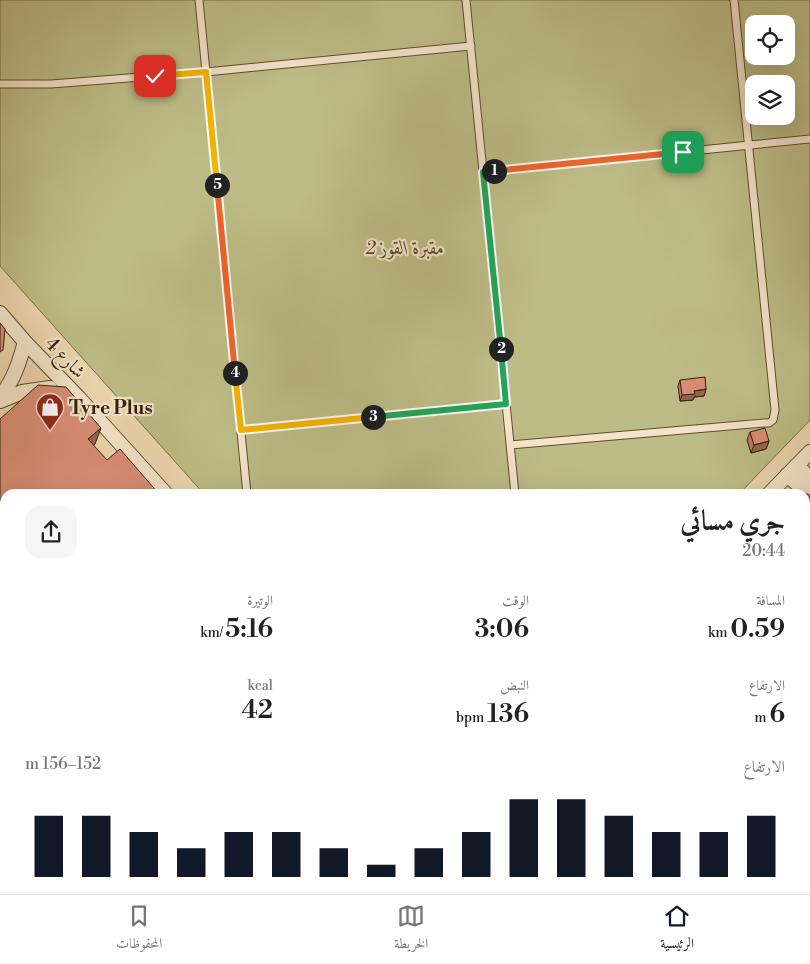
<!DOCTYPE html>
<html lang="ar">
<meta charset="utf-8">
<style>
body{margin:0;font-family:"Libre Bodoni",Amiri,serif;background:#f6f6f6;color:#222;direction:rtl;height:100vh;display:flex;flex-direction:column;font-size:19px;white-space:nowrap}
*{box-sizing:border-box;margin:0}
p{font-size:16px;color:#767676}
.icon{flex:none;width:28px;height:28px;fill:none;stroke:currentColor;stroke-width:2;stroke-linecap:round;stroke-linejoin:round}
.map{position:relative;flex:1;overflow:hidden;direction:ltr}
.details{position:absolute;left:0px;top:489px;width:810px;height:406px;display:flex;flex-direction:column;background:#fff;border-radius:15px 15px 0 0;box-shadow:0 5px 20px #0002;direction:rtl}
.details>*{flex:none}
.buttons{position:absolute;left:745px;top:15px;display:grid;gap:10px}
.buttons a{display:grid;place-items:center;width:50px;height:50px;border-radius:10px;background:#fff;box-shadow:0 5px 20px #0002;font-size:25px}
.pin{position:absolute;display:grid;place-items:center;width:42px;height:42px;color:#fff;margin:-21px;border-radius:10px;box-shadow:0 2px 8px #0006}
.km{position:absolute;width:25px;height:25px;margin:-12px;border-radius:50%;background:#222;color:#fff;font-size:14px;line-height:25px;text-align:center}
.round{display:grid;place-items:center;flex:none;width:52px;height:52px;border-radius:15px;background:#f6f6f6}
.summary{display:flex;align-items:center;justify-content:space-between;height:85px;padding:0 25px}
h1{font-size:28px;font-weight:600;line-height:38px}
.stats{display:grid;grid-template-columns:repeat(3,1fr);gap:8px;height:85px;padding:5px 25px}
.stats div{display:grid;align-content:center}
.stats b{font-size:25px;font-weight:600}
.stats small{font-size:14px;font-weight:400}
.stats p{font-size:14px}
.chart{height:140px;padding:10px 25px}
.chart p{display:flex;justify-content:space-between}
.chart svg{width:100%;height:90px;margin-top:5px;stroke:#111827;stroke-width:6}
.tabs{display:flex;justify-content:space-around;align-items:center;height:70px;border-top:1px solid #e0e0e0;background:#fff;font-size:14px;color:#767676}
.tabs a{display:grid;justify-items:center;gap:2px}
.tabs .current{color:#111827}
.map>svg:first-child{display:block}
.green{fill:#bdbc86;stroke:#786e46;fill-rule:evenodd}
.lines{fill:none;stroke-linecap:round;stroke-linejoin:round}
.lane-casing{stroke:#604d30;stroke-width:9}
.street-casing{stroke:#604d30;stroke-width:16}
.secondary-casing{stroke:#322006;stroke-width:21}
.highway-casing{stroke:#322006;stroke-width:28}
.lane{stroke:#f3e4ca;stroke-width:7}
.street{stroke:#f3e4ca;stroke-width:14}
.secondary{stroke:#f3e4ca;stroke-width:19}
.highway{stroke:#e6ba76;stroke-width:25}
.rail-casing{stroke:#322006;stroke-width:5.5}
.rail{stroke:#f3e4ca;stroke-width:4;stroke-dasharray:11;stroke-linecap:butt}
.wall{fill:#bb7965;stroke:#322006}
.shaded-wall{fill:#986352;stroke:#322006}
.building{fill:#d98d75;stroke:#322006}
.split-1-casing{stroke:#fff;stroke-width:10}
.split-2-casing{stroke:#fff;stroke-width:10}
.split-3-casing{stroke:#fff;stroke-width:10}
.split-4-casing{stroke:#fff;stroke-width:10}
.split-5-casing{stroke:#fff;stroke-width:10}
.split-6-casing{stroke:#fff;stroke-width:10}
.split-1{stroke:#f0652b;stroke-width:6}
.split-2{stroke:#22a559;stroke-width:6}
.split-3{stroke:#22a559;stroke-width:6}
.split-4{stroke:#f5b400;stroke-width:6}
.split-5{stroke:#f0652b;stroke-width:6}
.split-6{stroke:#f5b400;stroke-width:6}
.labels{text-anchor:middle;stroke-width:4.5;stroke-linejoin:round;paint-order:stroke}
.park-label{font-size:19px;font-style:italic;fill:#554726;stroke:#f3e4ca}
.street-label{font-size:19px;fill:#322006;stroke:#f3e4ca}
.poi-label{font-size:19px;font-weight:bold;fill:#322006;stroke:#f3e4ca;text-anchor:start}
</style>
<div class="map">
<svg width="810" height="894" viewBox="0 0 810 894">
<rect width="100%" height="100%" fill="#ecd5ad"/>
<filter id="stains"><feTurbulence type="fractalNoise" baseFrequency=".004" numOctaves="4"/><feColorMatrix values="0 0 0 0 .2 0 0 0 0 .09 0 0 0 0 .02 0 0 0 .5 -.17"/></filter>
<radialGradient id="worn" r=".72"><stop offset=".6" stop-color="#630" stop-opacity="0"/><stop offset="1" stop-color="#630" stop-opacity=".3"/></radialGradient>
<path class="green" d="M0 0H810V420L739 494H204L0 266ZM754 24H786V56H754ZM754 84H786V116H754Z"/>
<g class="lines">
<g class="lane-casing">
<path id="lane" d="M199 0 247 494
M466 0 515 494
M0 84H51L206 72 471 46
M483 172 810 139
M241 430 506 404
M510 445 764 423H769L773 420 775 410 734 0
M0 600 5 595
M0 683 5 678
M805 819 810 814
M190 894 194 890
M213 894 217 890"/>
</g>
<g class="street-casing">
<path id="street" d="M0 313 25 342 79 398 166 494
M0 397C14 380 19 363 25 342
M0 401 22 392 50 388
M797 465 810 479
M787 475 810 495
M769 494 810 452
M522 890 526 894"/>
</g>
<g class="secondary-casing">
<path id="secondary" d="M0 813 5 819
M67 890 71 894"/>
</g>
<g class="highway-casing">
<path id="highway" d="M0 891 3 894"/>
</g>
<use href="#lane" class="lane"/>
<use href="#street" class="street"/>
<use href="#secondary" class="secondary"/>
<use href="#highway" class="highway"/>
<g class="rail-casing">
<path id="rail" d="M0 859 5 865
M0 875 5 880
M14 890 17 894
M28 890 31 894"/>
</g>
<use href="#rail" class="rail"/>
</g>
<path class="wall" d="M680 380 706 389 704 396 694 397 693 400 680 401 678 386Z
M750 432 769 441 766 449 751 453 747 440Z
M805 581 810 653 805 658Z
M5 690V770L0 764V695Z
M810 822V855L805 850V834Z
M809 887 806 894H574L570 890H805Z
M111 890H187L184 894H114Z"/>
<path class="shaded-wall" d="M706 389 704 396 694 397 693 400 680 401 682 395 694 391Z
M101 428 95 444 82 455 88 439Z
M769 441 766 449 751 453 754 445Z
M810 554V563L805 569V560Z
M5 566V576L0 581V570Z
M809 644H810V653L805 658V656Z
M5 661V671L0 676V665Z
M810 789V799L805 804V794Z
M809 887 806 894H802Z
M177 890H187L184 894H172Z"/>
<path class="building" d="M0 323 5 329 3 350 0 352Z
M705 377 706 389 694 391 695 394 682 395 680 380Z
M38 385 66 387 101 428 88 439 107 460 120 449 159 494H5V566L0 570V419Z
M765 428 769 441 754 445 750 432Z
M795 494H808L810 496V554L805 560V494Z
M805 581 808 585 810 583V644H809L805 641Z
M0 624 5 629V661L0 665Z
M805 668 810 672V789L805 794Z
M5 690V748L0 743V695Z
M805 869 810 875 809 887 802 894H594L590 890H805Z
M130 890H177L172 894H134Z
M221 890H267L270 894H217Z
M291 890H510L513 893 512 894H287Z"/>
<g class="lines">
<g class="split-1-casing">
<path id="split-1" d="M494 171 683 152"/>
</g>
<g class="split-2-casing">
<path id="split-2" d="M494 171 483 172 501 349"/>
</g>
<g class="split-3-casing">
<path id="split-3" d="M373 417 506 404 501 349"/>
</g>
<g class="split-4-casing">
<path id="split-4" d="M235 373 241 430 373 417"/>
</g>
<g class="split-5-casing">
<path id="split-5" d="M217 185 235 373"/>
</g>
<g class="split-6-casing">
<path id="split-6" d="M155 76 206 72 217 185"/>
</g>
<use href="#split-1" class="split-1"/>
<use href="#split-2" class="split-2"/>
<use href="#split-3" class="split-3"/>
<use href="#split-4" class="split-4"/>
<use href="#split-5" class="split-5"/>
<use href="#split-6" class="split-6"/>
</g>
<defs>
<g id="shop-pin" transform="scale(1.4375)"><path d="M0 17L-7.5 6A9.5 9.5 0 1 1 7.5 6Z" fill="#8f2418" stroke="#f3e4ca"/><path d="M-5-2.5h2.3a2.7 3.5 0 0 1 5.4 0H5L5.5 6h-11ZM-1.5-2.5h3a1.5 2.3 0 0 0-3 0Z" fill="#fff"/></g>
</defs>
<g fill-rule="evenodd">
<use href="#shop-pin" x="50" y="407"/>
</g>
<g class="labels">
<g class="park-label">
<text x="405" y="254">مقبرة القوز 2</text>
</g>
<g class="street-label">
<text transform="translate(66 357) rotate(46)" y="7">شارع 4</text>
</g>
<g class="poi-label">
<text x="69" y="414">Tyre Plus</text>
</g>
</g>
<rect width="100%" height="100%" filter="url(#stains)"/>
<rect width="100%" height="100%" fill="url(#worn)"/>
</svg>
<div class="buttons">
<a><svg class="icon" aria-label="locate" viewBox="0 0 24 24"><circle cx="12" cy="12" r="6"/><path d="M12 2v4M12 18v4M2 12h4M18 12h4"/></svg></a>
<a><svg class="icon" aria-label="layers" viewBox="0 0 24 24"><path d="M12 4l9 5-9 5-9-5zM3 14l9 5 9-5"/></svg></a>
</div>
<div class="pin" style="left:683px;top:152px;background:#1e9e55"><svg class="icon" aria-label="arrive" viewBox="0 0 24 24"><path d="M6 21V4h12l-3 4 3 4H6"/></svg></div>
<div class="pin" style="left:155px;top:76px;background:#d93025"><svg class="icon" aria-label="check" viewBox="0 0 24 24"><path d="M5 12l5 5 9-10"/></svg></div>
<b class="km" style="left:494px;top:171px">1</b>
<b class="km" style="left:501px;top:349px">2</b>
<b class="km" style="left:373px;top:417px">3</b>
<b class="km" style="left:235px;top:373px">4</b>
<b class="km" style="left:217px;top:185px">5</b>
<section class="details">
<div class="summary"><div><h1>جري مسائي</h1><p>20:44</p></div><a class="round"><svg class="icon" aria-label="share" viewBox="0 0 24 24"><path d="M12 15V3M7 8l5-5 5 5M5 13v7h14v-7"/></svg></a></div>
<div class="stats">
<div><p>المسافة</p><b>0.59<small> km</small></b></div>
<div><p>الوقت</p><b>3:06</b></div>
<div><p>الوتيرة</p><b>5:16<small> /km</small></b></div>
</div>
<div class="stats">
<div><p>الارتفاع</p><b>6<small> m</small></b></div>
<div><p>النبض</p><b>136<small> bpm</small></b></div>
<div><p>kcal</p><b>42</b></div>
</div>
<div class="chart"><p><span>الارتفاع</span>152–156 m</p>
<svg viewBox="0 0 160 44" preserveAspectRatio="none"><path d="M5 44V14M15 44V14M25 44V22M35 44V30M45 44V22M55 44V22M65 44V30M75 44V38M85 44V30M95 44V22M105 44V6M115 44V6M125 44V14M135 44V22M145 44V22M155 44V14"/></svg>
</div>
</section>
</div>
<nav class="tabs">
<a class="current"><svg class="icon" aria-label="home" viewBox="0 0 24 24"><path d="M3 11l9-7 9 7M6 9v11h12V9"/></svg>الرئيسية</a>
<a><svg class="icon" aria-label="map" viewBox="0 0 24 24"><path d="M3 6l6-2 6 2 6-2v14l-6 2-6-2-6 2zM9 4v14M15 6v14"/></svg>الخريطة</a>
<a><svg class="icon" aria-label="saved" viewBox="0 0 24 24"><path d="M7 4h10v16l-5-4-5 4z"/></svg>المحفوظات</a>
</nav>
